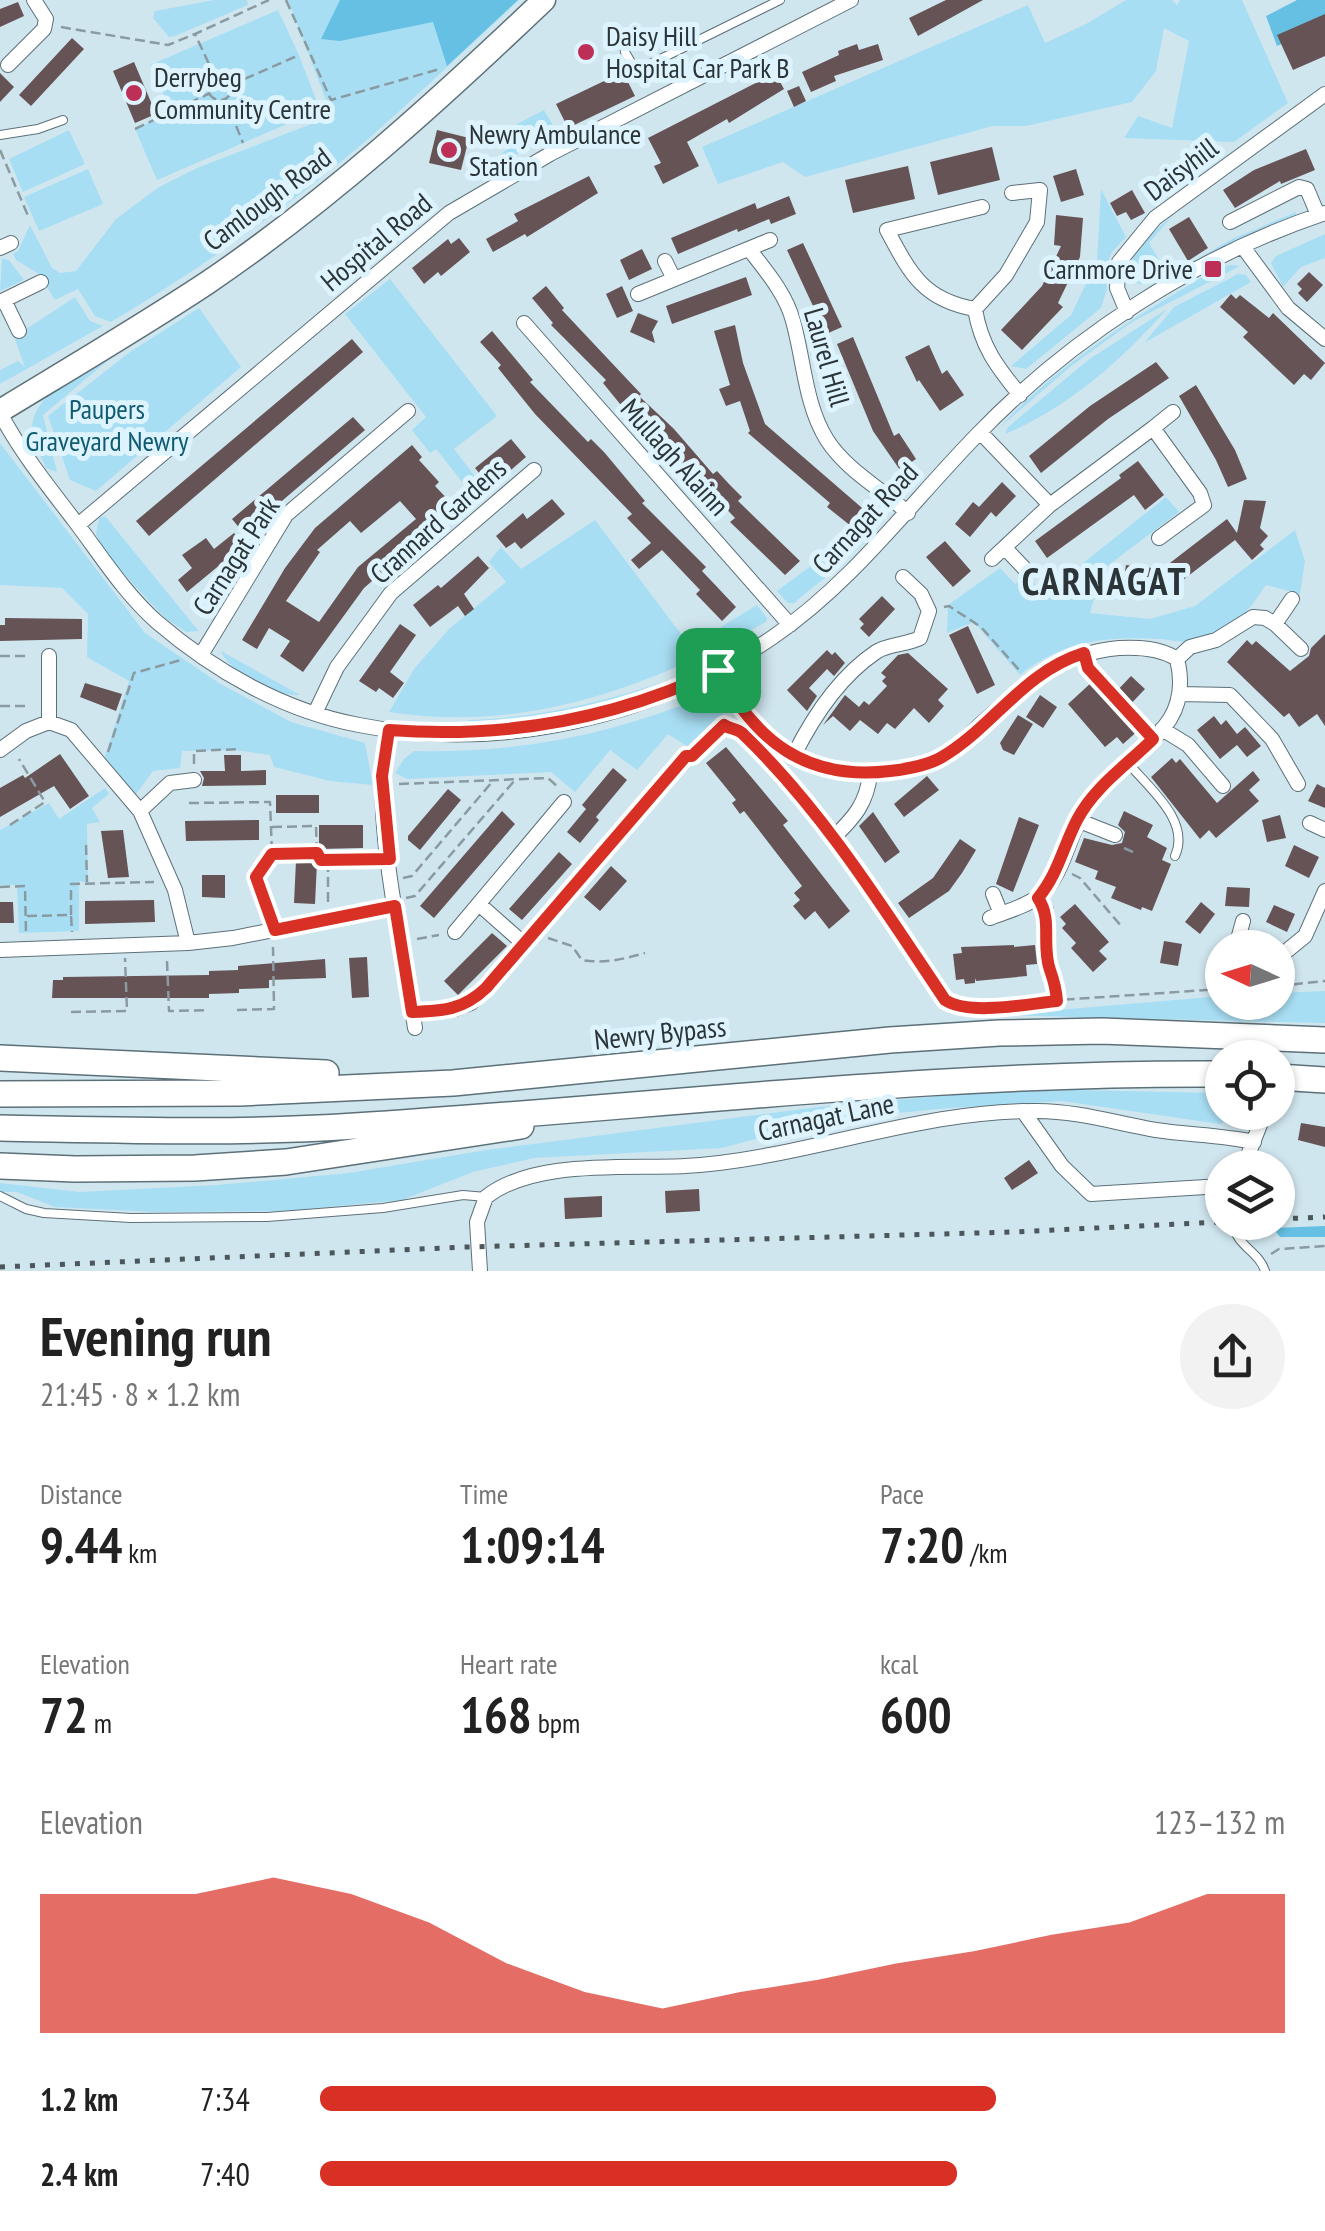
<!DOCTYPE html>
<meta charset="utf-8">
<style>
body{margin:0;font-family:"PT Sans Narrow",sans-serif;background:#f2f2f2;color:#222;height:100vh;display:flex;flex-direction:column;font-size:38px;white-space:nowrap}
*{box-sizing:border-box;margin:0}
p{font-size:32px;color:#767676}
.icon{flex:none;width:55px;height:55px;fill:none;stroke:currentColor;stroke-width:2;stroke-linecap:round;stroke-linejoin:round}
.map{position:relative;height:1271px;overflow:hidden}
.sheet{display:flex;flex-direction:column;background:#fff;flex:1}
.sheet>*{flex:none}
.needle{width:65px;rotate:274deg}
.fabs{position:absolute;left:1205px;top:930px;display:grid;gap:20px}
.fabs a{display:grid;place-items:center;width:90px;height:90px;border-radius:50%;background:#fff;box-shadow:0 2px 8px #0004;font-size:50px}
.pin{position:absolute;display:grid;place-items:center;width:85px;height:85px;color:#fff;margin:-42px;border-radius:20px;box-shadow:0 5px 15px #0006}
.round{display:grid;place-items:center;flex:none;width:105px;height:105px;border-radius:52px;background:#f2f2f2}
.head{display:flex;align-items:center;justify-content:space-between;height:170px;padding:0 40px}
h1{font-size:55px;font-weight:700;line-height:75px}
.metrics{display:grid;grid-template-columns:repeat(3,1fr);gap:15px;height:170px;padding:10px 40px}
.metrics div{display:grid;align-content:center}
.metrics b{font-size:50px;font-weight:700}
.metrics small{font-size:28px;font-weight:400}
.metrics p{font-size:28px}
.chart{height:280px;padding:20px 40px}
.chart p{display:flex;justify-content:space-between}
.chart svg{width:100%;height:180px;margin-top:10px;fill:#d93025;opacity:.7}
ul{padding:0 40px;list-style:none;font-size:32px}
li{display:grid;grid-template-columns:160px 120px 1fr;align-items:center;height:75px}
li i{height:25px;border-radius:12px;background:#d93025}
.map>svg:first-child{display:block}
.green{fill:#a8def4}
.forest{fill:#65c0e3}
.building{fill:#665355;fill-rule:evenodd}
.lines{fill:none;stroke-linecap:round;stroke-linejoin:round}
.service-casing{stroke:#5c7078;stroke-width:10}
.minor-casing{stroke:#5c7078;stroke-width:16}
.primary-casing{stroke:#5c7078;stroke-width:25}
.trunk-casing{stroke:#5c7078;stroke-width:28}
.path{stroke:#8a9aa1;stroke-width:2.5;stroke-dasharray:10 5;stroke-linecap:butt}
.service{stroke:#fff;stroke-width:8}
.minor{stroke:#fff;stroke-width:14}
.primary{stroke:#fff;stroke-width:22}
.trunk{stroke:#fff;stroke-width:25}
.rail{stroke:#4c575c;stroke-width:5;stroke-dasharray:5 10;stroke-linecap:butt}
.route-casing{stroke:#fff;stroke-width:20}
.route{stroke:#d93025;stroke-width:12}
.poi-dot{fill:#be2f57;stroke:#ddf3fd;stroke-width:4}
.labels{text-anchor:middle;stroke-width:10;stroke-linejoin:round;paint-order:stroke}
.poi-label{font-size:28px;fill:#2b3437;stroke:#ddf3fd;text-anchor:start}
.street-label{font-size:28px;fill:#2b3437;stroke:#ddf3fd}
.park-label{font-size:28px;fill:#0f5b72;stroke:#ddf3fd}
.district-label{font-size:38px;font-weight:bold;letter-spacing:2.5px;fill:#2b3437;stroke:#ddf3fd}
</style>
<div class="map">
<svg width="1325" height="1271" viewBox="0 0 1325 1271">
<rect width="100%" height="100%" fill="#d0e6ef"/>
<path class="green" d="M214 0H247L248 5 175 36 169 37 153 18 155 11Z
M288 0H519C466 49 416 98 361 145 283 211 198 270 111 322L95 316 78 289 55 300 39 274 16 260 13 254 18 251 30 225 52 268 60 273 76 271 116 219 159 187 197 168 332 116Z
M1126 0H1172L1177 5 1180 0H1242L1288 103 1234 142 1124 138 1138 116 1172 128 1189 41 1164 28 1156 71 1132 102 1026 126H993L805 177 783 162 718 184 702 147 1028 5 1045 43 1086 24Z
M278 10 299 55 320 110 157 180 135 129 172 112 150 65Z
M544 110 557 132 547 136 532 128 515 125Z
M69 130 85 164 23 192 9 159Z
M521 140 529 142 530 146 503 163 494 165 499 155Z
M88 169 103 204 39 231 24 197Z
M1101 189 1126 237 1112 252 1105 270 1107 289 1101 308 1026 369 1011 366 1071 315 1097 261Z
M1296 212V215L1255 231 1141 291 1232 239Z
M1175 213 1149 243 1165 270 1142 284 1130 282C1123 253 1156 231 1175 213Z
M1325 234V258L1301 267 1283 287 1271 263 1276 256Z
M2 259 9 260 24 280 0 291Z
M1231 265 1240 266 1132 322 1070 367 999 428C1061 361 1141 313 1218 268Z
M1238 274 1246 275 1251 282 1144 343 1174 307Z
M390 279 497 416 454 449 481 484 471 493 436 449 430 453 412 430 426 417 345 314Z
M75 297 90 321 103 326 0 384V370L18 361 25 367 14 337Z
M199 308 241 367 96 491 70 480 48 416 130 352Z
M1167 309C1122 360 1068 408 1005 434L1008 427 1088 360Z
M111 358 43 415 57 472 46 468C42 458 35 448 33 438 25 394 80 376 111 358Z
M0 443 145 633 219 683 291 722 365 743 373 785 330 781 274 767 270 755 235 750 182 751 180 768 153 771 133 798 104 759 129 681 87 657 88 614 62 588 0 585Z
M1166 497 1179 512 1102 570 1090 613 1150 619 1195 606 1295 530 1305 561 1300 594 1266 585C1250 608 1234 633 1205 641 1192 645 1172 640 1159 639 1106 636 1062 641 1020 675L974 622 947 633 948 605 1000 568 1015 584 1027 575 1043 595Z
M885 511C874 542 820 581 794 603H788L777 591Z
M105 516 193 624 199 631 186 632 165 618 131 582 103 549 96 534 99 518Z
M595 520 690 646 757 605 767 618 766 622C648 688 527 733 389 712L414 669 449 629 506 582 489 562 501 547 521 569Z
M221 651 300 695C275 697 230 674 221 651Z
M660 683V687C594 709 538 721 468 723V720C535 718 596 704 660 683Z
M710 694 724 716 688 747 668 734 637 770 610 750 575 792 551 772 407 779 395 773 404 759 414 751C518 754 615 734 710 694Z
M105 788 109 794 92 808 100 822 87 824 88 883 79 881V931L19 933 17 885H0V830L49 803 59 819Z
M1325 991V1023L998 1015 1222 996V1002H1278V993Z
M1073 1090 1222 1093V1112L1241 1113 1220 1124 1062 1101 949 1108 827 1120 722 1148 534 1158 473 1172 402 1200 286 1211 156 1212 55 1207 17 1192H0V1183L80 1192 217 1185 349 1173 486 1150 819 1107 951 1095Z"/>
<path class="forest" d="M340 0H518L447 66 433 22 340 41 321 39Z
M1297 0H1325V25L1277 46 1266 16Z
M1325 1226V1237H1280L1273 1228Z"/>
<path class="building" d="M946 0H983L918 36 909 18Z
M18 2 24 16 0 27V9Z
M1325 14V56L1293 70 1277 35Z
M72 38 84 49 31 106 19 95Z
M857 44 859 50 878 44 883 60 834 76 836 81 811 92 802 72 839 55 838 51Z
M134 62 156 114 135 123 113 71Z
M623 72 635 96 568 128 556 104Z
M0 73 14 87 0 102Z
M775 73 784 89 729 123 727 119 687 142 699 166 663 184 654 166 661 163 648 138Z
M799 86 806 101 794 107 787 91Z
M437 130 469 138 461 170 429 163Z
M992 147 1000 180 938 195 930 162Z
M1306 149 1315 170 1281 184 1280 181 1235 208 1223 190 1254 170Z
M908 166 915 199 853 213 845 180Z
M1076 169 1084 195 1061 202 1053 176Z
M589 176 598 193 527 237 525 234 493 252 486 239 518 221 514 214Z
M1132 190 1145 213 1131 220 1126 212 1117 216 1110 203Z
M789 196 796 214 771 224 769 219 738 232 737 229 678 254 671 238 755 203 757 209Z
M1056 215 1083 218 1080 257 1058 303 1063 307 1022 350 1001 330 1042 286 1061 246 1054 245Z
M1189 217 1208 248 1188 261 1169 229Z
M459 238 470 252 441 276 438 272 424 284 412 268 448 239 451 244Z
M803 243 842 327 826 334 787 250Z
M642 249 652 269 629 280 620 260Z
M1309 272 1323 285 1307 302 1298 293 1302 289 1297 284Z
M746 277 752 295 672 324 666 306Z
M546 286 564 308 562 310 641 394 639 396 674 429 713 474 717 471 729 484 742 497 738 501 800 561 785 575 730 522 735 518 693 474 689 478 668 453 633 420 603 383 606 380 551 325 553 323 532 298Z
M622 286 633 311 617 318 606 294Z
M1231 294 1236 299 1240 295 1269 318 1273 313 1325 363 1311 380 1304 374 1294 385 1243 337 1248 332 1220 307Z
M638 313 658 321 652 332 655 343 630 332Z
M735 325 743 363 765 424 869 514 856 530 827 507 830 503 748 433 750 431 740 401 726 406 719 389 730 385 714 331Z
M492 331 533 380 530 382 588 442 591 439 604 452 645 501 642 503 706 567 702 571 736 607 722 621 696 594 700 590 662 550 639 569 631 560 651 543 627 518 632 514 535 414 498 368 501 365 480 342Z
M853 337 894 436 899 433 916 459 900 470 873 431 837 344Z
M352 339 363 352 149 536 136 521Z
M929 345 942 374 947 370 964 395 940 411 919 380 917 382 905 357Z
M1156 362 1169 378 1108 419 1041 473 1029 456 1090 406Z
M1196 385 1235 450 1247 479 1228 487 1216 460 1179 396Z
M353 417 365 430 276 506 274 504 241 530 232 519Z
M511 439 526 457 491 487 475 468Z
M412 445 422 457 419 460 439 482 435 486 456 508 364 588 303 672 280 656 290 641 269 628 257 649 242 640 285 568 315 528ZM400 501 416 519 358 567 319 622 286 601 320 552 317 550 350 521 361 533Z
M1138 461 1164 495 1145 510 1134 495 1047 558 1035 541 1121 478 1119 475Z
M1002 482 1016 496 996 517 991 512 970 537 955 524 973 502 979 507Z
M552 499 565 514 521 549 515 542 506 548 496 536 523 513 527 519Z
M1244 500 1266 501 1260 528 1268 536 1260 545 1264 549 1252 560 1235 540 1179 583 1166 566 1227 519 1237 533Z
M234 533 244 545 187 592 178 580 192 568 182 555 206 538 214 549Z
M945 541 971 571 953 587 926 557Z
M478 556 489 568 464 594 474 609 465 616 458 606 430 627 413 605 438 585 441 588Z
M1126 565 1152 568 1150 587 1123 584Z
M882 596 895 609 869 637 860 628 864 624 859 619Z
M5 618 82 619V639L0 641V625H5Z
M400 624 416 635 390 672 404 683 393 698 379 688 376 692 359 681Z
M968 626 995 685 977 694 949 635Z
M1325 634V726L1317 714 1299 727 1289 713 1284 717 1227 662 1247 640 1252 645 1256 641 1290 671 1309 656 1311 648Z
M827 650 832 655 835 652 845 663 834 676 827 669 809 688 817 696 807 711 787 690Z
M908 653 948 689 938 700 944 706 929 723 914 708 895 729 887 723 878 734 860 720 850 731 833 716 823 725 845 695 859 707 864 701 869 705 887 686 882 681 886 677 881 673 898 655Z
M1131 676 1145 689 1124 711 1140 729 1123 744 1117 737 1105 747 1068 704 1092 682 1097 687 1101 684 1112 696Z
M85 683 122 694 116 711 80 697Z
M1040 695 1057 707 1043 728 1026 717Z
M1018 715 1033 724 1014 755 1003 750 1000 743Z
M1214 716 1221 725 1226 720 1237 734 1245 727 1261 746 1247 757 1237 745 1220 759 1197 730Z
M726 747 788 821 783 825 850 911 829 929 815 911 805 920 793 906 800 900 794 893 802 886 744 811 740 814 732 803 736 800 706 763Z
M60 754 89 796 70 809 54 786 0 817V788L23 775 25 778Z
M224 755H241V771L266 770V785L202 786 204 778 200 771H225Z
M1172 758 1176 763 1180 759 1217 803 1253 771 1260 780 1249 790 1259 801 1216 838 1209 830 1200 839 1151 777Z
M613 768 627 780 596 817 599 820 580 843 567 832 586 809 582 805Z
M927 776 939 790 904 817 894 804Z
M1317 784 1325 788V808L1308 801Z
M448 789 461 800 420 850 408 840V836Z
M276 795H319V813H276Z
M502 811 515 824 434 918 420 906Z
M1124 811 1153 825 1147 837 1167 848 1162 860 1171 864 1152 911 1142 907 1141 910 1111 898 1116 887 1095 879 1098 871 1075 862 1084 838 1112 845 1122 843 1125 832 1118 825Z
M873 812 900 852 885 863 859 826Z
M1280 815 1286 838 1267 842 1262 820Z
M1019 817 1039 825 1013 892 996 884Z
M259 820V840L186 841 185 821Z
M319 825H363V848L319 849Z
M123 830 129 877 108 878 101 831Z
M960 839 976 850 962 873 949 891 909 918 898 903 933 878Z
M1294 845 1319 857 1309 878 1285 866Z
M559 852 572 864 522 920 509 909Z
M296 861 317 862 315 904 294 903Z
M611 866 627 881 600 911 584 897Z
M202 875H225V898L202 897Z
M1227 887 1250 888 1249 907 1225 906Z
M154 900 155 922 85 924V901Z
M0 902H13L14 923H0Z
M1201 902 1215 914 1200 934 1185 922Z
M1075 904 1109 942 1099 951 1107 959 1093 972 1071 948 1076 943 1062 928 1066 924 1060 917Z
M1274 905 1295 914 1287 932 1266 922Z
M492 933 507 946 458 995 444 981Z
M1164 941 1182 944 1178 966 1160 963Z
M1014 945V947L1035 945 1037 964 1026 965 1027 976 976 981 975 978V983L965 984 964 979 956 980 953 954 962 953 961 947Z
M367 957 369 997 352 998 349 958Z
M325 959 326 978 269 980V988L239 989V993L209 994V998H52L53 980H63V977L209 975V971L238 970V966Z
M1301 1123 1325 1127V1147L1298 1140Z
M1029 1160 1038 1173 1012 1190 1004 1178Z
M699 1189 700 1211 666 1213 665 1191Z
M602 1196V1217L565 1219 564 1198Z"/>
<g class="lines">
<g class="service-casing">
<path id="service" d="M625 52 636 71 780 0
M0 135 38 129 63 120
M1128 763C1149 788 1191 821 1175 856
M0 1196 26 1209 44 1213 131 1218 267 1217 383 1208 463 1195 486 1197
M1233 1222C1235 1246 1259 1251 1265 1271"/>
</g>
<g class="minor-casing">
<path id="minor" d="M8 65 44 29 46 19 34 0
M982 207 887 230C910 273 923 300 975 309 981 346 997 367 1020 395
M1230 222 1299 187 1307 189 1318 215
M1243 247 1288 308 1325 339
M0 248 11 243
M749 249C766 271 786 294 793 321 804 360 805 405 827 440 847 471 882 489 908 513
M665 261 674 279
M638 294 770 240
M4 300 19 331
M0 302 41 282
M975 309 1006 275 1037 222 1040 190 1012 193
M1127 312 1117 288 1119 262 1155 218 1325 94
M524 323 790 625
M0 413C20 451 48 486 74 520 100 554 124 593 157 622 214 671 284 711 359 725 499 753 656 717 773 637 853 582 909 505 976 436 1070 338 1196 256 1325 213
M1153 428 1173 412
M980 432 1050 505 1153 428 1200 493 1204 505 1159 538
M78 525 449 213 550 154 851 0
M1005 548 1024 568
M992 559 1050 505
M1275 624 1292 599
M201 655 286 515 408 411
M1177 659 1190 647 1216 640 1253 617 1265 618 1275 624 1301 649
M718 670C755 739 805 781 888 771 905 769 925 766 940 758 955 751 969 735 981 724 1023 686 1060 653 1119 648 1139 647 1160 648 1177 659 1182 679 1181 701 1170 719 1150 749 1117 767 1094 795 1069 824 1068 872 1039 896 1027 906 1005 912 990 918
M1179 694 1230 695 1272 739 1298 784
M315 713 337 667 391 593 534 470
M49 722V656
M1162 729 1188 745 1223 786
M389 730C368 808 403 945 415 1028
M0 750 26 731 49 722 71 730 140 811 175 890 188 943
M794 755C813 717 839 677 876 652 888 644 906 645 920 638L929 611 921 594 903 577
M768 756 833 838 896 926
M140 811 170 783 194 780
M1077 820 1115 835
M1310 823 1325 830
M833 838C854 818 867 803 870 774
M256 877 275 930
M993 894 1001 914
M1038 898 1046 910 1049 969
M480 905 523 943
M455 932 564 802
M1229 948 1237 943 1243 921
M0 950 188 943 233 938 395 906
M1278 958 1305 936 1325 891
M412 1012 455 1009 471 1003 686 756
M1023 1111 1062 1166 1091 1194 1222 1186
M1243 1168 1263 1117
M480 1271 477 1222 486 1197C534 1159 627 1169 685 1166 804 1159 917 1110 1037 1111 1077 1111 1116 1123 1156 1130 1189 1135 1221 1135 1254 1142"/>
</g>
<g class="primary-casing">
<path id="primary" d="M0 411C69 369 139 328 207 283 328 201 438 101 544 0"/>
</g>
<g class="trunk-casing">
<path id="trunk" d="M0 1058 326 1073
M1278 1077 1325 1080
M0 1094 240 1093 453 1083 890 1040 999 1033 1102 1031 1325 1040
M0 1128C119 1130 237 1134 355 1126 644 1108 932 1072 1222 1074
M0 1166 75 1169 195 1168 286 1162 521 1126"/>
</g>
<path class="path" d="M286 0 331 100 440 69
M61 27 168 45 195 34
M208 88a12 12 0 1 1 24 0a12 12 0 1 1-24 0Z
M215 77 195 34 269 0
M231 85 299 55
M225 98 243 143
M135 129 210 93
M0 150 29 218
M944 607 949 606 981 627 1020 671
M0 656H27
M1088 669 1143 731
M0 706H25
M725 726 745 735 757 750
M699 749 730 720
M108 752 134 673 181 660
M194 764V751L241 749
M399 784 548 778 558 787
M189 803 270 802 272 854 263 867
M10 825 45 802 19 759
M272 827 316 826 317 853 321 860 374 859
M86 845 87 882
M1124 848 1135 853
M273 854 315 853
M328 862V904
M1072 874 1080 878 1122 927
M403 878 412 876 492 782
M0 887 25 886 26 933
M406 898 415 896 515 780
M71 915V884L154 882
M27 916 71 915 72 932
M548 938 572 946 582 960C604 964 624 959 645 953
M417 939 439 935
M904 940 945 1001 955 1007 1222 989
M167 961 169 1011 209 1010
M1056 983 1057 1000
M1278 986 1325 981
M237 1010 274 1009 273 947
M71 1012 127 1011 125 958
M1271 1254 1279 1249 1325 1246"/>
<use href="#service" class="service"/>
<use href="#minor" class="minor"/>
<use href="#primary" class="primary"/>
<use href="#trunk" class="trunk"/>
<path class="rail" d="M1278 1219 1325 1217
M0 1267 467 1247 1013 1232 1222 1222"/>
</g>
<g class="lines">
<g class="route-casing">
<path id="route" d="M1084 653 1088 668 1153 739C1127 765 1094 787 1077 820 1063 847 1058 874 1038 898 1053 920 1041 945 1050 970 1054 981 1056 988 1057 1001 1027 1004 970 1016 945 1000 884 909 823 811 744 735 738 728 731 730 724 725L692 756H686L486 988C463 1010 443 1011 412 1012L395 906 275 930 256 877 272 854 317 853 321 860 390 859 382 776 389 730C505 739 613 720 718 670 755 741 806 781 890 771 907 769 927 766 942 757 992 728 1023 672 1084 653Z"/>
</g>
<use href="#route" class="route"/>
</g>
<g class="poi-dot">
<circle cx="586" cy="52" r="10"/>
<circle cx="134" cy="93" r="10"/>
<circle cx="449" cy="150" r="10"/>
<rect x="1203" y="259" width="20" height="20" rx="5"/>
</g>
<g class="labels">
<g class="poi-label">
<text x="606" y="46">Daisy Hill<tspan x="606" dy="32">Hospital Car Park B</tspan></text>
<text x="154" y="87">Derrybeg<tspan x="154" dy="32">Community Centre</tspan></text>
<text x="469" y="144">Newry Ambulance<tspan x="469" dy="32">Station</tspan></text>
<text x="1193" y="279" text-anchor="end">Carnmore Drive</text>
</g>
<g class="street-label">
<text transform="translate(1181 169) rotate(-37)" y="10">Daisyhill</text>
<text transform="translate(267 199) rotate(-37)" y="10">Camlough Road</text>
<text transform="translate(376 242) rotate(-40)" y="10">Hospital Road</text>
<text transform="translate(827 357) rotate(74)" y="10">Laurel Hill</text>
<text transform="translate(675 457) rotate(48)" y="10">Mullagh Alainn</text>
<text transform="translate(865 518) rotate(-47)" y="10">Carnagat Road</text>
<text transform="translate(438 521) rotate(-42)" y="10">Crannard Gardens</text>
<text transform="translate(236 556) rotate(-57)" y="10">Carnagat Park</text>
<text transform="translate(660 1033) rotate(-6)" y="10">Newry Bypass</text>
<text transform="translate(826 1117) rotate(-12)" y="10">Carnagat Lane</text>
</g>
<g class="park-label">
<text x="107" y="419">Paupers<tspan x="107" dy="32">Graveyard Newry</tspan></text>
</g>
<g class="district-label">
<text x="1105" y="595">CARNAGAT</text>
</g>
</g>
</svg>
<div class="fabs">
<a><svg class="needle" viewBox="-14 -14 28 28"><path d="M0-13l5 13h-10z" fill="#e53935"/><path d="M0 13l5-13h-10z" fill="#767676"/></svg></a>
<a><svg class="icon" aria-label="locate" viewBox="0 0 24 24"><circle cx="12" cy="12" r="6"/><path d="M12 2v4M12 18v4M2 12h4M18 12h4"/></svg></a>
<a><svg class="icon" aria-label="layers" viewBox="0 0 24 24"><path d="M12 4l9 5-9 5-9-5zM3 14l9 5 9-5"/></svg></a>
</div>
<div class="pin" style="left:718px;top:670px;background:#1e9e55"><svg class="icon" aria-label="arrive" viewBox="0 0 24 24"><path d="M6 21V4h12l-3 4 3 4H6"/></svg></div>
</div>
<section class="sheet">
<div class="head"><div><h1>Evening run</h1><p>21:45 · 8 × 1.2 km</p></div><a class="round"><svg class="icon" aria-label="share" viewBox="0 0 24 24"><path d="M12 15V3M7 8l5-5 5 5M5 13v7h14v-7"/></svg></a></div>
<div class="metrics">
<div><p>Distance</p><b>9.44<small> km</small></b></div>
<div><p>Time</p><b>1:09:14</b></div>
<div><p>Pace</p><b>7:20<small> /km</small></b></div>
</div>
<div class="metrics">
<div><p>Elevation</p><b>72<small> m</small></b></div>
<div><p>Heart rate</p><b>168<small> bpm</small></b></div>
<div><p>kcal</p><b>600</b></div>
</div>
<div class="chart"><p><span>Elevation</span>123–132 m</p>
<svg viewBox="0 0 160 44" preserveAspectRatio="none"><path d="M0 44V10L10 10L20 10L30 6L40 10L50 17L60 27L70 34L80 38L90 34L100 31L110 27L120 24L130 20L140 17L150 10L160 10V44z"/></svg>
</div>
<ul>
<li><b>1.2 km</b>7:34<i style="width:70%"></i></li>
<li><b>2.4 km</b>7:40<i style="width:66%"></i></li>
</ul>
</section>
